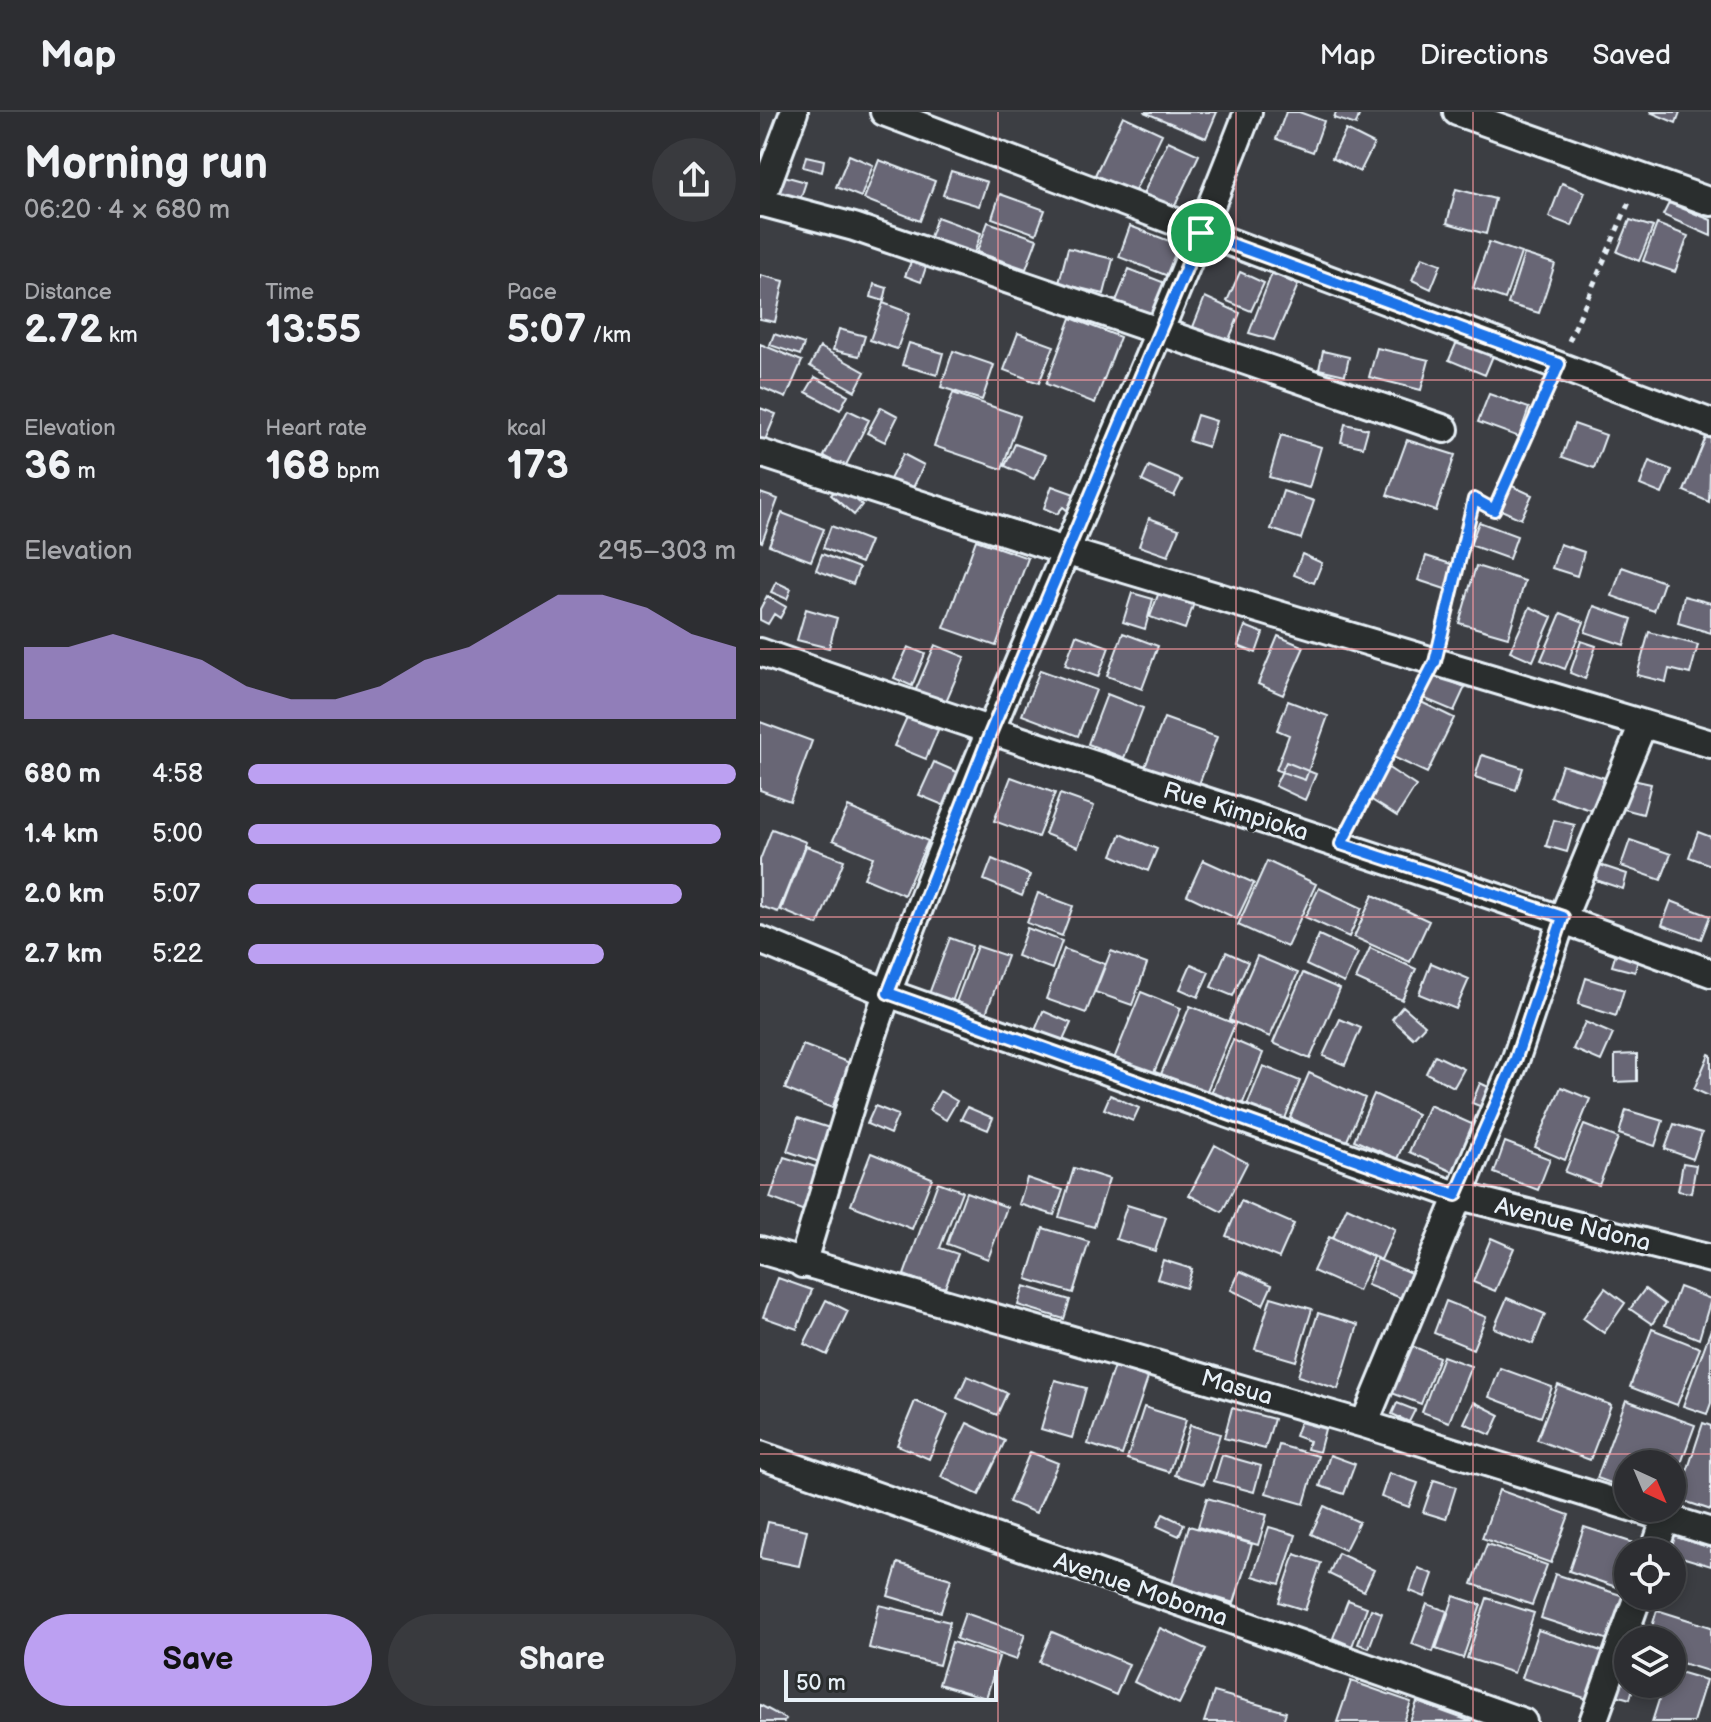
<!DOCTYPE html>
<meta charset="utf-8">
<style>
body{margin:0;font-family:"Balsamiq Sans",sans-serif;background:#393a3e;color:#f1f3f6;height:100vh;display:flex;flex-direction:column;font-size:30px;white-space:nowrap}
*{box-sizing:border-box;margin:0}
p{font-size:26px;color:#a7a8ac}
.icon{flex:none;width:44px;height:44px;fill:none;stroke:currentColor;stroke-width:2;stroke-linecap:round;stroke-linejoin:round}
.map{position:relative;flex:1;overflow:hidden}
.side{display:flex;flex-direction:column;background:#2d2e32;width:760px}
.side>*{flex:none}
.needle{width:52px;rotate:136deg}
.fabs{position:absolute;left:854px;top:1338px;display:grid;gap:16px}
.fabs a{display:grid;place-items:center;width:72px;height:72px;border-radius:50%;background:#2d2e32;box-shadow:0 4px 12px #0003,0 0 0 2px #484a4d;font-size:40px}
.scale{position:absolute;left:24px;bottom:20px;width:214px;box-sizing:border-box;padding-left:8px;border:4px solid #e8f1f8;border-top:0;font-size:22px;line-height:28px;white-space:nowrap;color:#e8f1f8;-webkit-text-stroke:6px #2a2d2e;paint-order:stroke}
.pin{position:absolute;display:grid;place-items:center;width:68px;height:68px;color:#fff;margin:-34px;border:4px solid #fff;border-radius:50%;box-shadow:0 2px 8px #0007}
.round{display:grid;place-items:center;flex:none;width:84px;height:84px;border-radius:42px;background:#393a3e}
.overview{display:flex;align-items:center;justify-content:space-between;height:136px;padding:0 24px}
h1{font-size:44px;font-weight:800;line-height:60px}
.stats{display:grid;grid-template-columns:repeat(3,1fr);gap:12px;height:136px;padding:8px 24px}
.stats div{display:grid;align-content:center}
.stats b{font-size:40px;font-weight:800}
.stats small{font-size:22px;font-weight:400}
.stats p{font-size:22px}
.chart{height:224px;padding:16px 24px}
.chart p{display:flex;justify-content:space-between}
.chart svg{width:100%;height:144px;margin-top:8px;fill:#bca0f2;opacity:.7}
.cta{display:flex;gap:16px;margin-top:auto;padding:16px 24px}
.cta a{flex:1;height:92px;border-radius:48px;background:#bca0f2;color:#111;font-size:32px;font-weight:800;line-height:92px;text-align:center}
.cta a+a{background:#393a3e;color:#f1f3f6}
ul{padding:0 24px;list-style:none;font-size:26px}
li{display:grid;grid-template-columns:128px 96px 1fr;align-items:center;height:60px}
li i{height:20px;border-radius:10px;background:#bca0f2}
header{display:flex;align-items:center;gap:48px;box-sizing:border-box;height:112px;padding:0 40px;background:#2d2e32;border-bottom:2px solid #484a4d}
header strong{font-size:38px}
nav{display:flex;gap:44px;margin-inline-start:auto;font-size:28px}
main{display:flex;flex:1;min-height:0}
.map>svg:first-child{display:block}
.building{fill:#676674;stroke:#e8f1f8;stroke-width:2}
.lines{fill:none;stroke-linecap:round;stroke-linejoin:round}
.minor-casing{stroke:#e8f1f8;stroke-width:32}
.path{stroke:#e8f1f8;stroke-width:5;stroke-dasharray:6 6;stroke-linecap:butt}
.minor{stroke:#2a2d2e;stroke-width:26}
.route-casing{stroke:#fff;stroke-width:16}
.route{stroke:#1a73e8;stroke-width:10}
.grid{fill:none;stroke:#ff9aa2;stroke-width:2;stroke-opacity:0.55}
.labels{text-anchor:middle;stroke-width:7;stroke-linejoin:round;paint-order:stroke}
.street-label{font-size:24px;fill:#e8f1f8;stroke:#2a2d2e}
</style>
<header>
<strong>Map</strong>
<nav><a>Map</a><a>Directions</a><a>Saved</a></nav>
</header>
<main>
<section class="side">
<div class="overview"><div><h1>Morning run</h1><p>06:20 · 4 × 680 m</p></div><a class="round"><svg class="icon" aria-label="share" viewBox="0 0 24 24"><path d="M12 15V3M7 8l5-5 5 5M5 13v7h14v-7"/></svg></a></div>
<div class="stats">
<div><p>Distance</p><b>2.72<small> km</small></b></div>
<div><p>Time</p><b>13:55</b></div>
<div><p>Pace</p><b>5:07<small> /km</small></b></div>
</div>
<div class="stats">
<div><p>Elevation</p><b>36<small> m</small></b></div>
<div><p>Heart rate</p><b>168<small> bpm</small></b></div>
<div><p>kcal</p><b>173</b></div>
</div>
<div class="chart"><p><span>Elevation</span>295–303 m</p>
<svg viewBox="0 0 160 44" preserveAspectRatio="none"><path d="M0 44V22L10 22L20 18L30 22L40 26L50 34L60 38L70 38L80 34L90 26L100 22L110 14L120 6L130 6L140 10L150 18L160 22V44z"/></svg>
</div>
<ul>
<li><b>680 m</b>4:58<i style="width:100%"></i></li>
<li><b>1.4 km</b>5:00<i style="width:97%"></i></li>
<li><b>2.0 km</b>5:07<i style="width:89%"></i></li>
<li><b>2.7 km</b>5:22<i style="width:73%"></i></li>
</ul>
<div class="cta"><a>Save</a><a>Share</a></div>
</section>
<div class="map">
<svg width="951" height="1610" viewBox="0 0 951 1610">
<rect width="100%" height="100%" fill="#3c3e43"/>
<filter id="ink" filterUnits="userSpaceOnUse"><feTurbulence type="fractalNoise" baseFrequency=".0125" numOctaves="2"/><feDisplacementMap in="SourceGraphic" scale="16" xChannelSelector="R" yChannelSelector="G"/><feConvolveMatrix kernelMatrix="1 2 1 2 8 2 1 2 1" color-interpolation-filters="sRGB"/></filter>
<g filter="url(#ink)">
<path class="building" d="M384 0H457L446 26Z
M526 0H539L564 9 553 40 516 27Z
M576 0H600L596 13 574 6Z
M890 0H920L916 11Z
M363 4 402 22 374 81 335 63Z
M586 18 614 32 600 60 572 46Z
M408 29 439 43 411 102 380 89Z
M89 43 113 53 101 85 76 75Z
M46 44 64 48 62 60 43 55Z
M119 48 175 69 160 109 104 87Z
M191 59 227 70 219 94 183 83Z
M24 64 46 70 40 88 19 82Z
M802 71 825 80 812 114 789 105Z
M696 77 735 87 726 122 687 111Z
M240 82 285 98 276 122 232 106Z
M909 91 951 108V124L903 103Z
M177 105 221 121 213 144 169 128Z
M870 108 893 115 879 149 857 140Z
M228 110 277 127 266 157 217 140Z
M897 112 928 124 915 160 883 149Z
M370 114 420 133 408 164 359 145Z
M729 130 761 141 745 187 713 176Z
M308 136 353 147 344 182 299 171Z
M764 142 795 152 779 201 748 192Z
M662 145 681 152 671 177 652 168Z
M151 150 166 155 161 170 145 164Z
M369 157 405 171 390 211 353 197Z
M480 160 504 171 491 199 467 189Z
M512 161 538 173 514 228 489 221Z
M0 163 24 169 15 210 0 207Z
M114 172 127 176 124 189 111 185Z
M445 185 480 201 468 230 433 215Z
M123 191 150 201 137 237 110 228Z
M311 206 360 225 335 291 286 272Z
M79 217 105 224 99 244 73 238Z
M258 221 294 234 279 271 244 258Z
M14 222 44 232 40 243 10 233Z
M699 225 735 239 725 263 689 248Z
M149 231 183 241 177 263 142 253Z
M0 232 42 249 26 286 0 275Z
M60 235 105 260 95 279 50 254Z
M617 236 669 248 661 278 609 265Z
M193 239 234 253 222 288 181 275Z
M563 239 589 245 585 263 559 257Z
M55 265 88 283 80 298 46 280Z
M193 281 260 304 242 357 174 334Z
M729 282 769 296 759 325 718 310Z
M121 295 138 304 125 330 107 321Z
M0 296 16 302 1 338H0Z
M88 298 109 308 85 355 64 344Z
M437 303 456 309 448 335 429 329Z
M585 312 608 317 603 335 581 330Z
M814 312 846 323 834 356 802 345Z
M521 323 561 335 549 376 509 365Z
M946 325 951 327 949 390 924 379Z
M647 328 695 343 676 399 627 383Z
M255 332 286 343 274 367 245 354Z
M143 342 164 353 150 382 128 371Z
M889 349 912 358 902 382 880 373Z
M389 354 422 368 414 384 382 369Z
M750 373 772 383 761 407 739 397Z
M80 374 102 393 94 403 71 383Z
M292 374 323 385 313 403 303 395 297 402 284 396Z
M523 379 554 389 541 427 511 417Z
M0 381 18 387 2 430 0 429Z
M22 401 64 417 51 449 9 433Z
M389 406 419 417 408 444 379 434Z
M719 410 757 424 749 447 710 433Z
M71 414 110 429 101 451 63 436Z
M216 428 268 446 236 534 184 516Z
M800 432 824 440 817 464 792 456Z
M62 442 99 456 93 472 56 458Z
M542 442 562 451 554 471 534 463Z
M666 444 697 454 688 478 658 468Z
M716 454 765 469 748 525 699 511Z
M862 455 904 470 894 499 852 484Z
M16 470 31 477 27 487 11 480Z
M399 480 434 491 425 517 390 505Z
M372 481 393 487 385 517 363 510Z
M7 484 26 495 20 506 14 502 8 512 0 508V497Z
M924 484 951 491V521L918 511Z
M834 494 872 507 864 533 825 520Z
M770 495 792 505 773 549 750 539Z
M46 497 77 506 69 536 37 528Z
M801 501 824 510 805 557 781 548Z
M485 514 503 521 496 541 478 534Z
M889 520 938 533 930 562 909 557 906 570 877 563Z
M363 521 398 534 382 577 347 564Z
M316 523 349 535 338 565 305 553Z
M518 524 544 535 523 583 498 572Z
M821 529 836 534 825 567 810 561Z
M175 533 205 545 184 594 154 582Z
M148 535 165 542 152 574 134 566Z
M280 558 336 578 318 624 262 603Z
M673 562 705 575 694 599 663 586Z
M347 582 383 596 364 646 328 632Z
M528 589 568 604 545 668 516 658 529 623 517 618Z
M659 589 694 606 667 661 631 644Z
M147 605 178 618 166 647 134 634Z
M404 606 457 625 438 675 385 655Z
M0 610 52 629 30 689 0 678Z
M722 643 763 656 756 678 715 665Z
M174 650 204 663 190 696 159 683Z
M526 650 556 662 545 688 515 674Z
M802 653 848 667 837 700 791 685Z
M627 655 656 674 637 704 607 685Z
M251 665 295 681 278 725 234 709Z
M868 667 891 672 883 702 860 696Z
M300 682 334 694 318 735 285 722Z
M88 695 168 729 144 783 104 766 113 745 73 728Z
M794 708 815 713 807 740 786 734Z
M12 717 46 730 18 800 0 794V748Z
M938 720 951 725V753L929 745Z
M361 722 397 737 388 759 352 743Z
M870 728 911 742 901 768 861 754Z
M46 734 84 748 58 813 21 798Z
M232 747 270 763 262 784 224 768Z
M443 748 494 771 477 807 427 783Z
M507 749 556 772 527 835 478 813Z
M840 753 867 762 863 777 836 768Z
M559 776 602 796 589 825 545 805Z
M278 781 313 794 302 824 267 811Z
M613 783 669 809 650 850 594 825Z
M911 789 950 804 941 827 902 813Z
M267 816 302 829 292 857 257 844Z
M559 823 598 841 584 871 546 853Z
M190 826 212 834 192 890 169 882Z
M217 834 247 844 225 904 195 893Z
M610 836 656 857 642 888 596 867Z
M304 837 345 852 326 901 286 887Z
M351 839 387 852 372 893 335 880Z
M466 840 488 850 473 884 451 875Z
M856 841 878 847 875 860 852 854Z
M497 844 538 861 510 925 469 908Z
M671 851 709 867 696 897 659 882Z
M431 852 449 860 438 885 420 877Z
M543 861 580 877 550 947 513 931Z
M826 866 864 878 856 904 818 892Z
M381 880 421 896 393 963 354 947Z
M430 894 475 912 446 981 401 962Z
M643 894 665 913 653 926 632 907Z
M283 899 311 911 301 933 274 921Z
M580 907 601 916 585 953 563 944Z
M825 910 853 922 841 949 813 937Z
M473 928 503 941 482 993 451 981Z
M43 933 90 951 72 996 25 977Z
M877 942V969L855 970V943Z
M949 942 951 943V985L934 977Z
M675 943 704 957 694 975 666 961Z
M503 954 540 969 524 1009 487 994Z
M549 961 605 986 586 1031 530 1006Z
M720 971 735 978 727 997 712 991Z
M801 975 830 987 805 1048 775 1035Z
M180 979 197 989 186 1008 169 998Z
M614 982 657 1002 637 1047 594 1028Z
M350 983 379 996 373 1009 344 997Z
M669 993 714 1013 693 1060 649 1040Z
M115 994 138 1003 130 1022 107 1012Z
M207 995 233 1006 228 1018 201 1007Z
M866 998 903 1009 895 1034 859 1022Z
M38 1006 79 1019 68 1053 27 1039Z
M914 1012 942 1021 933 1047 905 1037Z
M824 1013 858 1026 839 1073 805 1060Z
M745 1030 790 1047 778 1078 734 1061Z
M455 1033 487 1051 462 1100 429 1083Z
M111 1041 172 1066 152 1117 91 1093Z
M24 1045 62 1057 47 1100 10 1086Z
M923 1051 936 1053 931 1081 918 1079Z
M314 1056 349 1067 334 1115 299 1105Z
M267 1066 303 1078 294 1103 259 1092Z
M178 1070 202 1079 180 1136 198 1142 184 1178 144 1163Z
M206 1080 247 1095 228 1147 187 1132Z
M481 1089 534 1112 519 1146 466 1124Z
M367 1093 406 1105 395 1139 356 1127Z
M587 1095 635 1117 621 1148 573 1126Z
M283 1116 329 1130 313 1181 267 1167Z
M569 1125 613 1145 598 1179 553 1159Z
M731 1126 754 1136 735 1179 713 1170Z
M617 1147 651 1161 641 1186 607 1173Z
M403 1148 432 1157 426 1176 397 1167Z
M480 1159 512 1173 503 1193 471 1178Z
M18 1166 52 1178 37 1217 3 1205Z
M264 1174 310 1188 304 1207 258 1193Z
M919 1175 951 1187 939 1227 905 1213Z
M845 1176 865 1191 844 1221 823 1206Z
M885 1177 905 1192 892 1212 870 1197Z
M511 1185 552 1197 536 1249 495 1237Z
M747 1186 785 1202 773 1232 734 1216Z
M66 1188 88 1199 67 1243 44 1232Z
M686 1189 726 1205 713 1237 674 1221Z
M558 1201 598 1213 578 1277 538 1264Z
M892 1217 940 1236 917 1293 870 1275Z
M951 1217V1291L947 1302 923 1294Z
M647 1232 679 1245 661 1292 629 1280Z
M683 1244 711 1254 689 1310 662 1300Z
M354 1254 388 1266 362 1343 328 1332Z
M740 1256 792 1275 781 1305 729 1285Z
M207 1264 247 1281 237 1303 197 1286Z
M295 1268 326 1276 312 1326 281 1317Z
M798 1273 851 1293 830 1348 777 1328Z
M866 1288 935 1313 912 1376V1352H868V1377L837 1366Z
M155 1289 188 1303 169 1347 137 1333Z
M714 1290 740 1303 731 1323 704 1311Z
M637 1291 655 1298 649 1310 632 1302Z
M384 1295 426 1308 409 1360 367 1347Z
M472 1296 514 1307 505 1337 464 1326Z
M540 1310 565 1317 559 1340 547 1337 549 1329 535 1324Z
M207 1311 245 1329 219 1383 181 1365Z
M943 1311 951 1314V1398L918 1387Z
M430 1313 460 1322 444 1372 415 1363Z
M519 1333 558 1344 544 1392 506 1381Z
M270 1340 298 1351 276 1401 249 1390Z
M462 1343 501 1354 494 1380 454 1369Z
M570 1343 595 1352 584 1382 560 1374Z
M629 1361 658 1371 649 1395 621 1385Z
M674 1368 696 1375 686 1407 663 1400Z
M739 1378 809 1403 791 1451 722 1426Z
M447 1386 507 1403 498 1433 438 1415Z
M564 1394 599 1410 585 1438 551 1422Z
M403 1402 424 1412 419 1424 397 1414Z
M8 1410 47 1418 39 1454 0 1446Z
M429 1414 492 1432 474 1491 412 1472Z
M509 1415 536 1423 520 1472 493 1464Z
M824 1415 883 1434 881 1440H868V1479L809 1459Z
M910 1423 951 1436V1454L905 1440Z
M727 1432 787 1453 772 1493 712 1472Z
M578 1441 614 1458 604 1479 569 1462Z
M535 1442 561 1451 545 1498 519 1490Z
M138 1451 191 1467 181 1500 128 1484Z
M658 1456 673 1462 665 1485 650 1479Z
M795 1462 870 1486 855 1530 781 1506Z
M694 1484 721 1493 703 1546 676 1537Z
M727 1486 774 1501 754 1561 707 1546Z
M588 1488 607 1495 592 1534 573 1526Z
M667 1492 687 1499 673 1540 652 1532Z
M119 1493 190 1510 179 1553 109 1536Z
M611 1497 622 1501 609 1536 598 1532Z
M897 1498 951 1515V1560L912 1548V1528H888Z
M205 1501 265 1522 256 1548 196 1527Z
M400 1516 446 1537 419 1592 374 1570Z
M778 1518 847 1541 831 1588 762 1566Z
M292 1520 369 1552 356 1583 279 1550Z
M192 1530 239 1545 226 1586 179 1572Z
M864 1556 868 1557V1572H874L870 1587 856 1583Z
M912 1558 946 1568 933 1610H892L904 1572H912Z
M591 1569 651 1590 644 1610H577Z
M454 1580 526 1600 523 1610H444Z
M657 1590 712 1610H650Z
M0 1593 26 1607 24 1610H0Z"/>
<g class="lines">
<g class="minor-casing">
<path id="minor" d="M124 0 951 311
M697 0 951 90
M0 90 94 115 685 317
M0 91 34 0
M0 341 308 440 951 632
M0 540C316 652 637 745 951 861
M0 828 128 881 696 1083 951 1147
M0 1138 604 1312 951 1420
M42 1152C70 1061 96 969 128 879 237 582 374 295 488 0
M604 1312 755 949 803 805 883 612
M0 1343 763 1610
M894 1440 905 1408
M833 1610 878 1484"/>
</g>
<path class="path" d="M809 229 870 88
M681 527 714 387 734 398 787 278
M592 710 663 573"/>
<use href="#minor" class="minor"/>
</g>
</g>
<g class="lines" filter="url(#ink)">
<g class="route-casing">
<path id="route" d="M441 121 799 252 734 398 714 387 675 550 581 732 803 805 755 949 696 1083 128 881 230 622Z"/>
</g>
<use href="#route" class="route"/>
</g>
<path class="grid" d="M238 0V1610M476 0V1610M713 0V1610M0 268H951M0 537H951M0 805H951M0 1073H951M0 1342H951"/>
<g class="labels">
<g class="street-label">
<text transform="translate(476 699) rotate(17)" y="8">Rue Kimpioka</text>
<text transform="translate(813 1112) rotate(14)" y="8">Avenue Ndona</text>
<text transform="translate(477 1275) rotate(16)" y="8">Masua</text>
<text transform="translate(381 1477) rotate(19)" y="8">Avenue Moboma</text>
</g>
</g>
</svg>
<div class="fabs">
<a><svg class="needle" viewBox="-14 -14 28 28"><path d="M0-13l5 13h-10z" fill="#e53935"/><path d="M0 13l5-13h-10z" fill="#a7a8ac"/></svg></a>
<a><svg class="icon" aria-label="locate" viewBox="0 0 24 24"><circle cx="12" cy="12" r="6"/><path d="M12 2v4M12 18v4M2 12h4M18 12h4"/></svg></a>
<a><svg class="icon" aria-label="layers" viewBox="0 0 24 24"><path d="M12 4l9 5-9 5-9-5zM3 14l9 5 9-5"/></svg></a>
</div>
<div class="scale">50 m</div>
<div class="pin" style="left:441px;top:121px;background:#1e9e55"><svg class="icon" aria-label="arrive" viewBox="0 0 24 24"><path d="M6 21V4h12l-3 4 3 4H6"/></svg></div>
</div>
</main>
